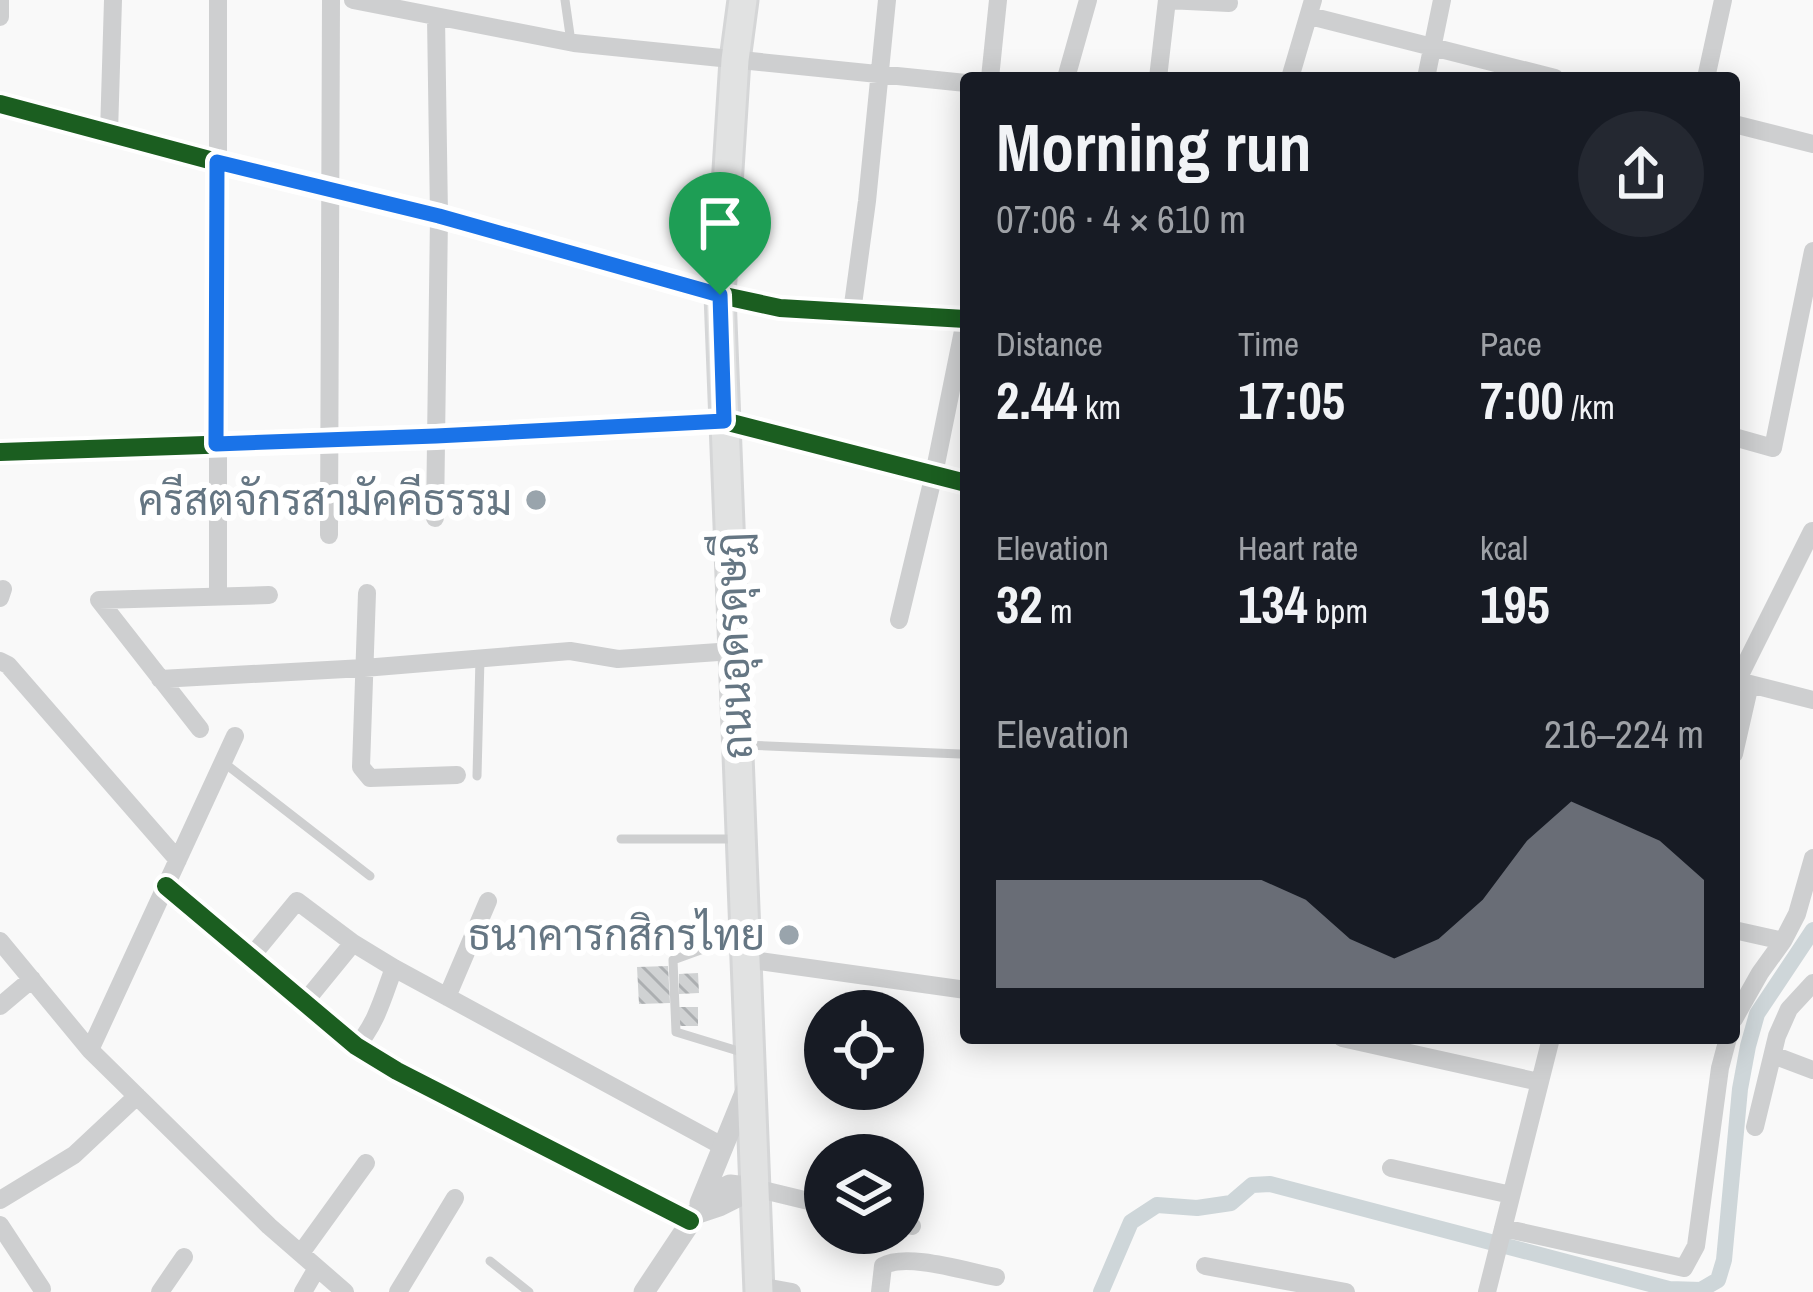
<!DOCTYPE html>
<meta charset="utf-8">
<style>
body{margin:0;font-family:"Archivo Narrow",Sarabun,sans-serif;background:#242831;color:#f1f3f6;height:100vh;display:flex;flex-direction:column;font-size:45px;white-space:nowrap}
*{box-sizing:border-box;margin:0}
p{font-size:39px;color:#9ea1a6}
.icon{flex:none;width:66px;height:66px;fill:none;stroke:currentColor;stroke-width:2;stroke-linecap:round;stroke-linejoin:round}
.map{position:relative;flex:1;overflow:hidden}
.panel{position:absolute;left:960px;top:72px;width:780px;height:972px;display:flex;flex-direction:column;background:#171b24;border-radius:12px;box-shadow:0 6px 30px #0003}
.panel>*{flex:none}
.controls{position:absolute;left:804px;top:990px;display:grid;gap:24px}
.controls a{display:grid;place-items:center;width:120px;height:120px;border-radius:50%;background:#171b24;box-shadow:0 6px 30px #0003;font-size:60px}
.pin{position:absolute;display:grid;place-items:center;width:102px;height:102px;color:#fff;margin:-123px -51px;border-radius:50% 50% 50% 0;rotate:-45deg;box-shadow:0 0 12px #0007}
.pin .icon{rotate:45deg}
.round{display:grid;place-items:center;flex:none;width:126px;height:126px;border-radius:63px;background:#242831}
.head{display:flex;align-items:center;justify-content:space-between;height:204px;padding:0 36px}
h1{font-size:66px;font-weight:700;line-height:90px}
.figures{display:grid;grid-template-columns:repeat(3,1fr);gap:18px;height:204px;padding:12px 36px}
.figures div{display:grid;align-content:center}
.figures b{font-size:51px;font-weight:700}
.figures small{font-size:33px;font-weight:400}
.figures p{font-size:33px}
.chart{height:336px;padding:24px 36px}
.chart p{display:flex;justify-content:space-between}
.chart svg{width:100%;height:216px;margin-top:12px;fill:#8c9099;opacity:.7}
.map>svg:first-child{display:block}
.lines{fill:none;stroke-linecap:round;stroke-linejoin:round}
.canal{stroke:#ced6d9;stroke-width:16}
.building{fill:url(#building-back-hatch)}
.primary-casing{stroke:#d5d6d7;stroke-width:33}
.service{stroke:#cecfd0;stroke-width:9}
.minor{stroke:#cecfd0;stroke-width:18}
.tertiary{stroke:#cecfd0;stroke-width:21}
.primary{stroke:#e1e2e2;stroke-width:27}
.cycleway-casing{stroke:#fff;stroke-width:26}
.cycleway{stroke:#1b5e20;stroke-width:18}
.route-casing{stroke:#fff;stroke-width:24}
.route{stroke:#1a73e8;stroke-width:15}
.poi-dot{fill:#99a4ac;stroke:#fff;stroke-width:4.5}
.labels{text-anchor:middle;stroke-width:12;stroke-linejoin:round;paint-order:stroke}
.poi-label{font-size:42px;fill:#657683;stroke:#fff;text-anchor:end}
.street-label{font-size:42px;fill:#657683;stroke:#fff}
</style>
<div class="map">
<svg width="1813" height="1292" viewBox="0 0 1813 1292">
<defs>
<pattern id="building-back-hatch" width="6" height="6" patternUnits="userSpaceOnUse" patternTransform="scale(3)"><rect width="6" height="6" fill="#d0d2d3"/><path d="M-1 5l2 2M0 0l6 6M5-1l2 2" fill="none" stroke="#acafb1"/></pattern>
</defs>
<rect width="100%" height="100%" fill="#f9f9f9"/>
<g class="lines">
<path class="canal" d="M1101 1292 1131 1222 1157 1205 1197 1208 1231 1203 1252 1185 1270 1184 1669 1289 1701 1290 1718 1280 1724 1260 1740 1089 1748 1046 1757 1014 1813 930"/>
</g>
<path class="building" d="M668 966 670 1003 639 1004 637 967Z
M698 973 699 993 679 994V974Z
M678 1007H698V1026H678Z"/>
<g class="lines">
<g class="primary-casing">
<path id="primary" d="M743 0 735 60 720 295 759 1292"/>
</g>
<path class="service" d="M565 0 571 42
M744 745 960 754
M223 762 370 876
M477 776 480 658
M621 839H736
M739 936 673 960 676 1032 748 1054
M490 1261 529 1292"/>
<path class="minor" d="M218 0V597
M353 0 574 43 966 83
M1167 0 1229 3
M1310 16 1555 78
M0 17V0
M990 78 998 0
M1066 78 1088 0
M1158 78 1167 0
M1290 78 1313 0
M1426 78 1442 0
M1706 78 1723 0
M0 104 217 162 439 216 720 295 780 308 965 319
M1734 124 1813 144
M109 133 113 0
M852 312 867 201 887 0
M1734 437 1773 448 1813 251
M0 452 436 437 724 421 966 483
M435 518 439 216 436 17
M329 535 331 0
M367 593 361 767 370 778 457 775
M0 598 3 589
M899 620 934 474 966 316
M0 661 8 665 178 860
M160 679 364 668 570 651 618 659 733 651
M1734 680 1813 700
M1737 681 1812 531
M200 729 99 600 269 595
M1734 754 1750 684
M166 886 356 1046 397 1071 690 1221
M1734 930 1783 941 1760 973 1734 1019
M0 941 90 1050 269 1226 345 1292
M1783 941 1797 914 1813 858
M250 958 297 901 353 943 394 968 724 1147
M745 959 966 990
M447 997 488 901
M304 1003 353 943
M0 1006 32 979
M1342 1038 1539 1082
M356 1046C376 1026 384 994 394 968
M90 1050 235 736
M1773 1055 1813 1070
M1755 1127 1777 1036 1789 1009 1813 983
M1391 1168 1511 1195
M755 1188 825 1205
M0 1200 74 1155 137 1096
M903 1223 912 1226
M0 1225 42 1289
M1503 1228 1684 1268 1696 1246 1720 1068 1728 1038
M301 1253 366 1163
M1205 1266 1346 1292
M759 1286 792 1292
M160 1292 184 1257
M303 1292 317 1268
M398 1292 455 1198
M880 1292 883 1266C906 1252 968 1272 996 1277
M1487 1292 1551 1038"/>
<path class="tertiary" d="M700 1203 747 1088
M695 1214 719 1206 755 1188
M644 1292 708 1196 730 1185 755 1188"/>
<use href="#primary" class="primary"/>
<g class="cycleway-casing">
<path id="cycleway" d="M0 104 217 162 439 216 720 295 780 308 965 319
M0 452 436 437 724 421 966 483
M166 886 356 1046 397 1071 690 1221"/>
</g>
<use href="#cycleway" class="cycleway"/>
</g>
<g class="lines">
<g class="route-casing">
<path id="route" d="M217 162 439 216 720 295 724 421 436 436 216 444Z"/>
</g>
<use href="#route" class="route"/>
</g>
<g class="poi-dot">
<circle cx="536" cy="500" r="12"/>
<circle cx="789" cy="935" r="12"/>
</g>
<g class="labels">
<g class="poi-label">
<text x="512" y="515">ครีสตจักรสามัคคีธรรม</text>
<text x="765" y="950">ธนาคารกสิกรไทย</text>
</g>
<g class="street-label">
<text transform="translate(733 646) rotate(-92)" y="15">ถนนอุดรดุษฎี</text>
</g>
</g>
</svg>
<div class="controls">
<a><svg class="icon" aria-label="locate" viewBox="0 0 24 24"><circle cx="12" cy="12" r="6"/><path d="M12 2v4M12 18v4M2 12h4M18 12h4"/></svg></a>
<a><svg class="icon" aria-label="layers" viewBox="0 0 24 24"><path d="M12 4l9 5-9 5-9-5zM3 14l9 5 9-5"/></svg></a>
</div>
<div class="pin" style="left:720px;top:295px;background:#1e9e55"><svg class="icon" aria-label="arrive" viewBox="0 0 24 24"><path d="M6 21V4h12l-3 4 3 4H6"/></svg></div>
<section class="panel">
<div class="head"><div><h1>Morning run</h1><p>07:06 · 4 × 610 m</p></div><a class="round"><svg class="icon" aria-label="share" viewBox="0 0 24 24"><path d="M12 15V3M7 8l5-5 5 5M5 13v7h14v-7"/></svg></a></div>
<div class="figures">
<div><p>Distance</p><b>2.44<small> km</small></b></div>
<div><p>Time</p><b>17:05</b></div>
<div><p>Pace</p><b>7:00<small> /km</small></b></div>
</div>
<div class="figures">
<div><p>Elevation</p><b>32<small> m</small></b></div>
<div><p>Heart rate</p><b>134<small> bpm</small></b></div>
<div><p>kcal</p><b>195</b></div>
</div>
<div class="chart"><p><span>Elevation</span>216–224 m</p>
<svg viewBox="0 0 160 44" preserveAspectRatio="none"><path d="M0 44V22L10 22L20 22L30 22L40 22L50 22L60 22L70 26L80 34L90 38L100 34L110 26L120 14L130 6L140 10L150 14L160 22V44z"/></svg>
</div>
</section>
</div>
